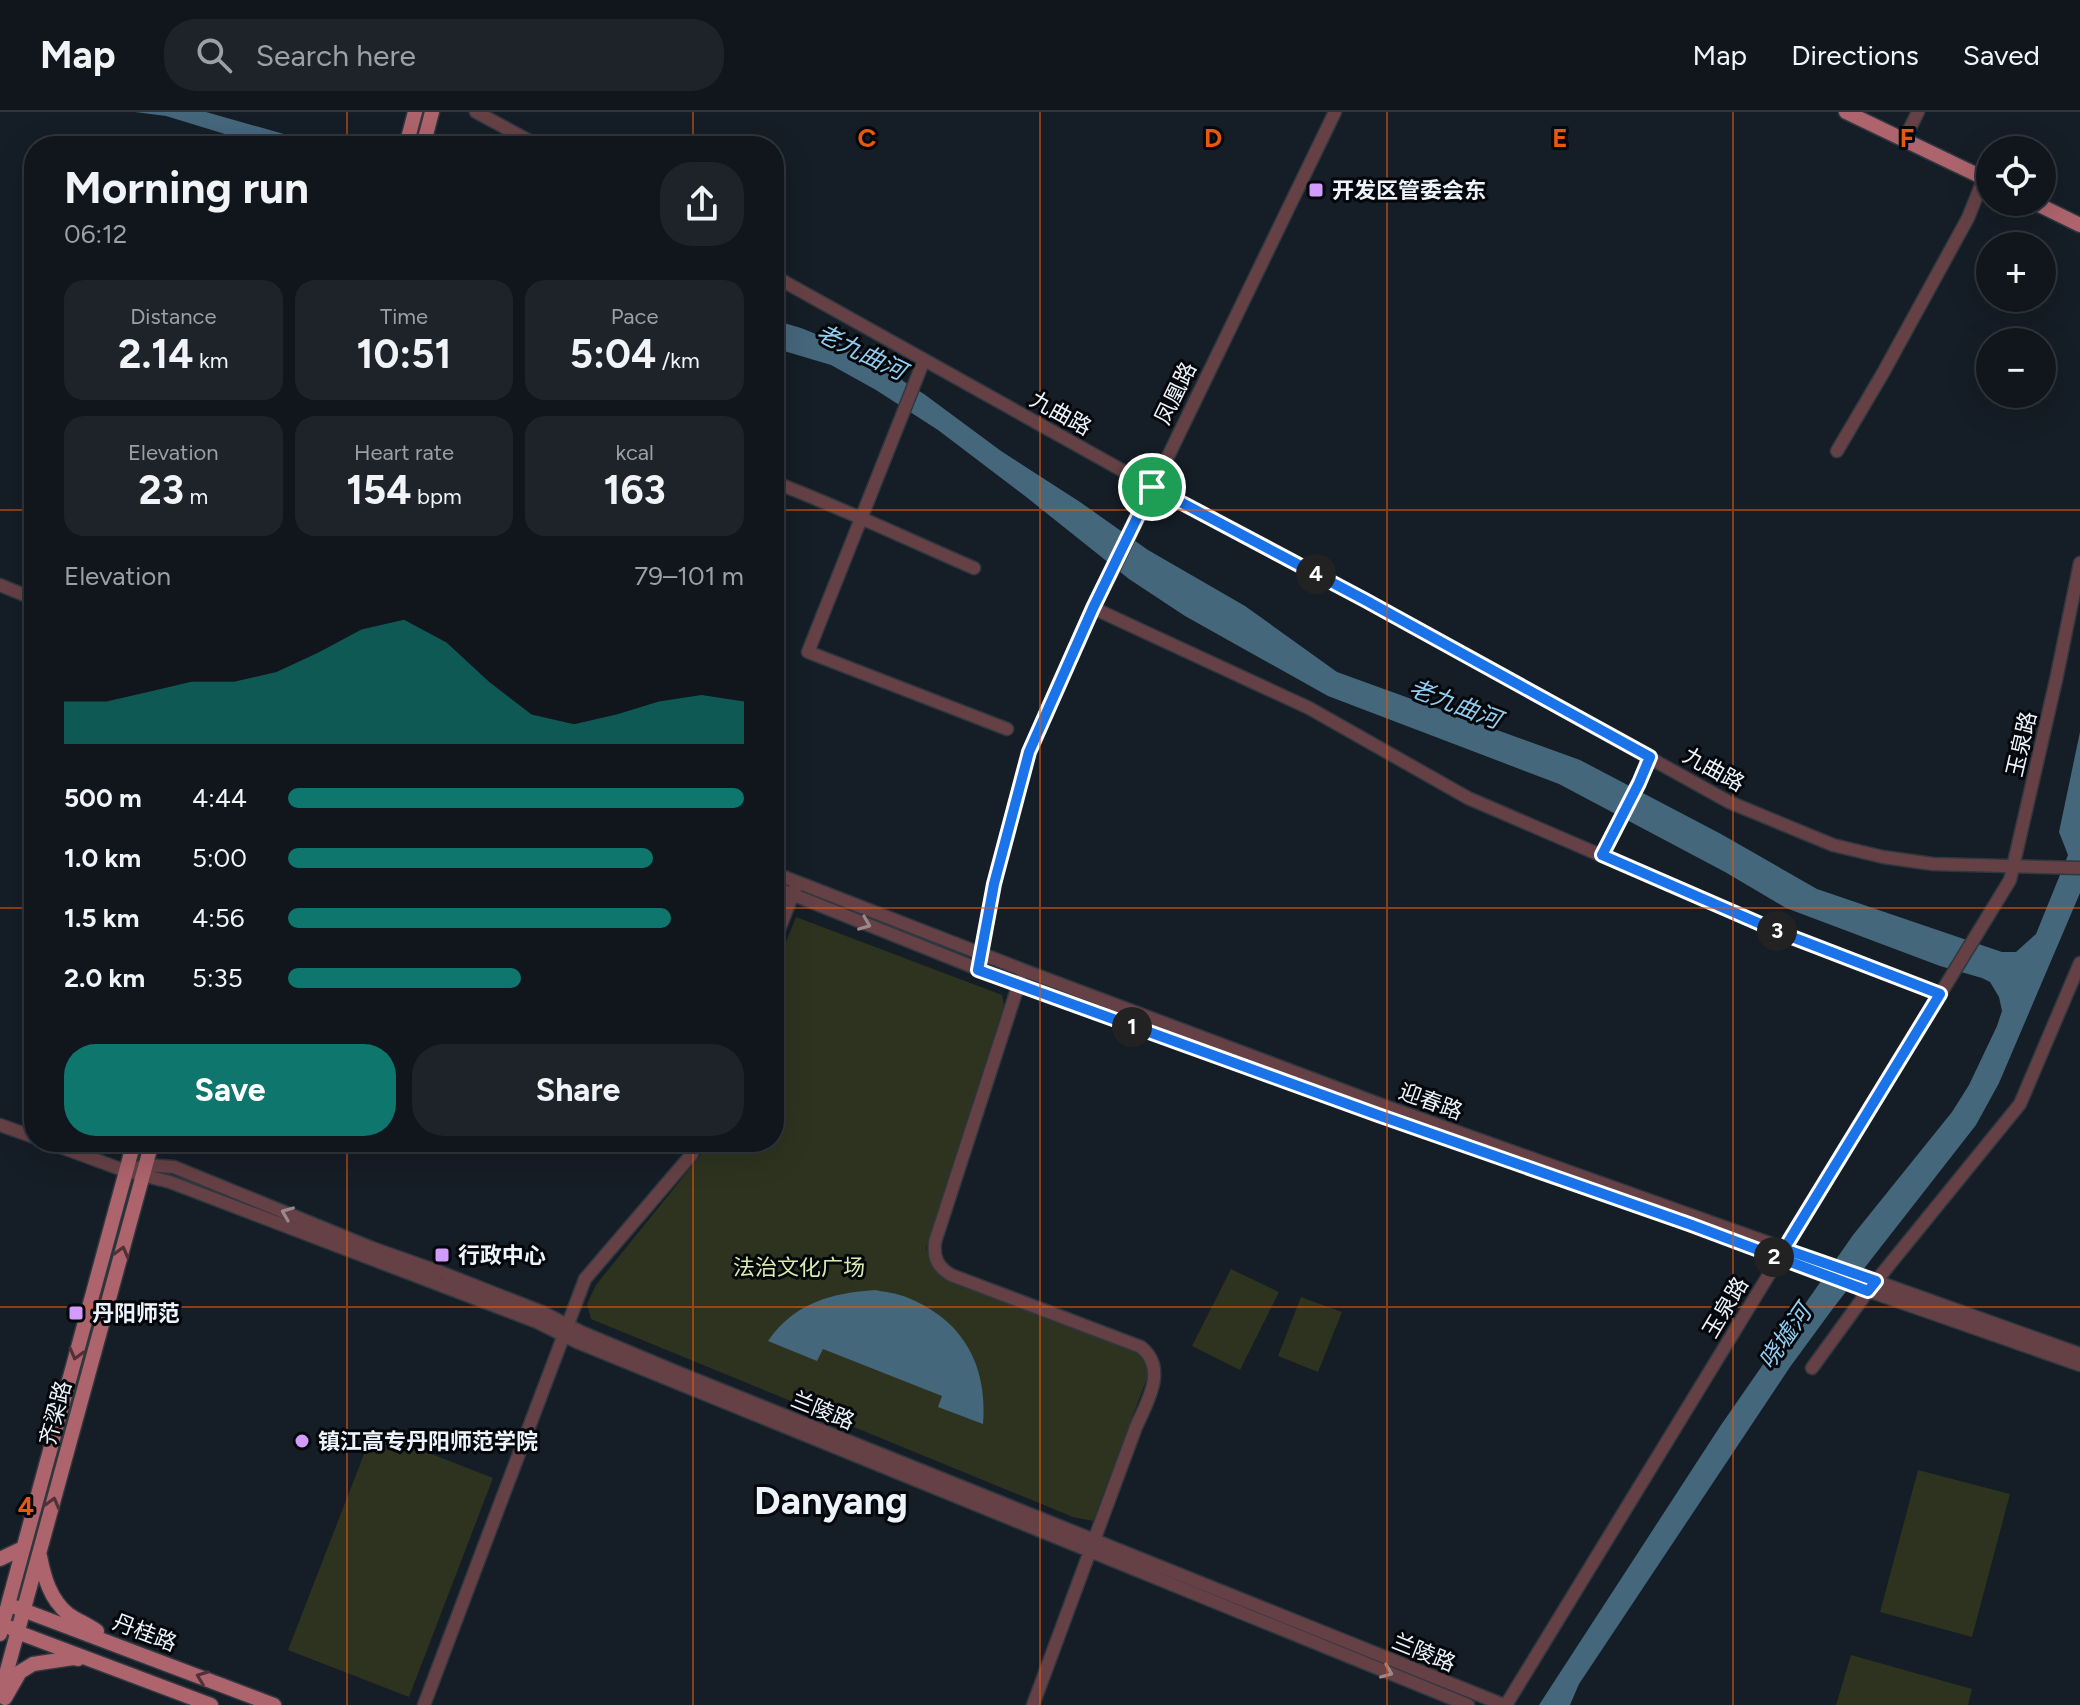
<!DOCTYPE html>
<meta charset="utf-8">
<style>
body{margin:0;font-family:Figtree,"Noto Sans SC",sans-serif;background:#1e2329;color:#f1f3f6;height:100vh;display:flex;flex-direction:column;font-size:30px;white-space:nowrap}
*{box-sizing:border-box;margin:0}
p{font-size:26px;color:#9c9fa3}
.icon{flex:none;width:44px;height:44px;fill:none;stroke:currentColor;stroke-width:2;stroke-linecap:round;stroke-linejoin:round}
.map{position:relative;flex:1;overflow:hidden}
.panel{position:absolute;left:24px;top:24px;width:760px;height:1016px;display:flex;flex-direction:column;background:#10161c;border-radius:32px;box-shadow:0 8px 32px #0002,0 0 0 2px #30353b}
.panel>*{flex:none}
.tools{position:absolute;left:1976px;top:24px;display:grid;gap:16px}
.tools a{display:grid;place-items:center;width:80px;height:80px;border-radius:50%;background:#10161c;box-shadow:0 8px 32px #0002,0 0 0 2px #30353b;font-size:40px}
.pin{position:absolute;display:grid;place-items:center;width:68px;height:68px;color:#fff;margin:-34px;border:4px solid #fff;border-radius:50%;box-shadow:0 2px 8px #0007}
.km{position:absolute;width:40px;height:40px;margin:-20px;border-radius:50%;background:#222;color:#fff;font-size:22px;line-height:40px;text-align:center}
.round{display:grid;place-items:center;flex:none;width:84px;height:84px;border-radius:32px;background:#1e2329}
.overview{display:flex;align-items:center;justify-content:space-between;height:136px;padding:0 40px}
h1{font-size:44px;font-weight:700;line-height:60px}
.stats{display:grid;grid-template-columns:repeat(3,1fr);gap:12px;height:136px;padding:8px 40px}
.stats div{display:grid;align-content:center;border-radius:20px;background:#1e2329;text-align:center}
.stats b{font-size:40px;font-weight:700}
.stats small{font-size:22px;font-weight:400}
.stats p{font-size:22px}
.chart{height:224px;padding:16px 40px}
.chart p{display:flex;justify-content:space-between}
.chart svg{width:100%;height:144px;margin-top:8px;fill:#0f766e;opacity:.7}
.action{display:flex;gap:16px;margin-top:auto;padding:16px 40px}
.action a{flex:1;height:92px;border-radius:32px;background:#0f766e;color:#fff;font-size:32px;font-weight:700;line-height:92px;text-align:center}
.action a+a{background:#1e2329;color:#f1f3f6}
ul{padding:0 40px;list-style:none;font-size:26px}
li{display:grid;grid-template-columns:128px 96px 1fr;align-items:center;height:60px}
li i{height:20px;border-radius:10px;background:#0f766e}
header{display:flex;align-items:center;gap:48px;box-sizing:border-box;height:112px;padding:0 40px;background:#10161c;border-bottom:2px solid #30353b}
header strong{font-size:38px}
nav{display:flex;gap:44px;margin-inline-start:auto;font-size:28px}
.search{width:560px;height:72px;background:#1e2329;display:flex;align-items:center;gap:20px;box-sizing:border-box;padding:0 28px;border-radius:32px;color:#9c9fa3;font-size:30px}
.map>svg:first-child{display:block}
.green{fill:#2d331f}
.water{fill:#45677b}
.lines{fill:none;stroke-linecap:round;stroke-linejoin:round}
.minor-casing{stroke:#2f373f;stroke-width:15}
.major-casing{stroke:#2f373f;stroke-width:17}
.minor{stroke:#654145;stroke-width:12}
.major{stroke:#ad646d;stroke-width:14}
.oneway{stroke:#9b888d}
.oneway2{stroke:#513137}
.route-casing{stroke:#fff;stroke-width:16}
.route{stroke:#1a73e8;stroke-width:10}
.grid{fill:none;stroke:#e8590c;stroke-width:2;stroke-opacity:0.55}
.poi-dot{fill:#d29cfd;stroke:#05070b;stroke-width:3}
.labels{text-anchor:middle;stroke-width:6;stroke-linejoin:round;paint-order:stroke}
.poi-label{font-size:22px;font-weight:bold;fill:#edf3fa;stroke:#05070b;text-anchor:start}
.street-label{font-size:22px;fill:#edf3fa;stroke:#05070b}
.park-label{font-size:22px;fill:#daebaf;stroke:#05070b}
.water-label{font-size:24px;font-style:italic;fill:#90cef1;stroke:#05070b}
.town-label{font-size:38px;font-weight:bold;fill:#edf3fa;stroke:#05070b}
.grid-label{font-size:26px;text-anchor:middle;font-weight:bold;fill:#e8590c;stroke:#05070b;stroke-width:6;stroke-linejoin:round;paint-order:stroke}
</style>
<header>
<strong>Map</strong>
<div class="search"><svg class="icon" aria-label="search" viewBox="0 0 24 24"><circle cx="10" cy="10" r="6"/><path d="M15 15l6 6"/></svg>Search here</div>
<nav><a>Map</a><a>Directions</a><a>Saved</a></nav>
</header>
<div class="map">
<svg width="2080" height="1593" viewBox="0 0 2080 1593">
<rect width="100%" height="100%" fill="#151d26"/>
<path class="green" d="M796 805 1002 883 1004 893 926 1136C930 1151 935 1159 949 1168L1137 1241 1147 1251 1149 1261 1093 1409 1073 1405 591 1207 587 1192 596 1173 700 1044 706 1030H774V860Z
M1231 1157 1279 1180 1240 1258 1192 1234Z
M1301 1185 1342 1200 1318 1260 1278 1244Z
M373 1319 493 1366 409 1585 288 1538Z
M1918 1358 2010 1382 1972 1525 1880 1500Z
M1851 1543 1972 1577 1968 1593H1836Z"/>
<path class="water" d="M135 0H206L326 34H264L166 4Z
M774 208 801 216 878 247 897 259 903 269 924 282 1001 339 1080 390 1148 438 1245 494 1337 560 1580 648 1721 722 1817 777 2002 840H2016L2036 822 2068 743 2059 720 2080 620V781L1999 971 1976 1013 1834 1195 1790 1255 1579 1572 1570 1593H1539L1721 1313 1853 1123 1952 1000 1969 973 1997 914 2002 899 1999 885 1990 870 1982 866 1940 854 1786 796 1725 760 1559 672 1328 584 1185 504 1129 467 1025 384 938 318 876 278 831 253 774 236Z
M875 1178C885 1180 896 1181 906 1185 962 1207 988 1252 983 1312L938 1295 942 1284 823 1237 817 1249 768 1229C794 1191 831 1181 875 1178Z"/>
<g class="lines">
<g class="minor-casing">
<path id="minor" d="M476 0 539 34
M1904 28 1918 0
M774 164 1152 375 1365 488 1729 690 1833 733 1883 745 1933 752 2080 756
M924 248 808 540 1007 617
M1837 339 1883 261 1968 106 1984 66
M774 370C842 396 907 427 974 456
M0 473 34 487
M1093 496 1309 596 1468 686 1779 820 1940 882
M1602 743 1639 671 1650 645
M774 761 1023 858 1382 993 2080 1242
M774 775 1018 873 1689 1112 1817 1161 2080 1253
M774 830 795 777
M980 847 994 772 1029 640 1093 496 1112 460 1335 0
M1020 868 935 1130C933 1146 938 1155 951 1163L1141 1235C1168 1257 1147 1290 1136 1315L1033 1593
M0 1013 34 1025
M47 1030 126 1059 170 1070 537 1210 577 1230 1468 1593
M137 1056 146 1053 174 1055 372 1136 440 1160 542 1200 581 1220 679 1261 1504 1593
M1812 1256 1868 1179 2020 992 2080 851
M424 1593 585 1167 692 1042 696 1030
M1506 1593 2010 768 2056 568 2080 451"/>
</g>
<g class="major-casing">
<path id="major" d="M1846 0 1990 69
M406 34 415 0
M423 34 432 0
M2033 90 2080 113
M40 1444C44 1465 50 1487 68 1502 77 1508 88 1513 97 1519
M0 1447 23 1436
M15 1495 274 1593
M11 1516 17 1520 211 1593
M0 1522 134 1030
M0 1584 152 1030
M5 1586 20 1560 33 1552 73 1546 78 1547"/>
</g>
<use href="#minor" class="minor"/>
<use href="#major" class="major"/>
</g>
<defs><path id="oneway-chevron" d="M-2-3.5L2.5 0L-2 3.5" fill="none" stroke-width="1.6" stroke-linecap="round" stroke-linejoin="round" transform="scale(2)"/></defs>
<g class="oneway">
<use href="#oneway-chevron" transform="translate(865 812) rotate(22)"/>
<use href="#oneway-chevron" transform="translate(287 1101) rotate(-158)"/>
<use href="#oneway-chevron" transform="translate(1387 1560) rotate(22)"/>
</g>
<g class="oneway2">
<use href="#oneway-chevron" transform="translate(122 1140) rotate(-75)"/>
<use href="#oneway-chevron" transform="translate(76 1242) rotate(105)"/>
<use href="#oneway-chevron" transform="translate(53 1391) rotate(-75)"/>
<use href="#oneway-chevron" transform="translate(202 1565) rotate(-159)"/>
</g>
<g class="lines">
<g class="route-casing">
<path id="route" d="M1152 375 1365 488 1650 645 1639 671 1602 743 1779 820 1940 882 1784 1137 1876 1169 1868 1179 1689 1112 1378 1003 978 858 994 772 1029 640 1093 496Z"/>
</g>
<use href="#route" class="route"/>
</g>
<path class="grid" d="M347 0V34M693 0V34M1040 0V1593M1387 0V1593M1733 0V1593M0 398H34M774 398H2080M0 796H34M774 796H2080M347 1030V1593M693 1030V1593M0 1195H2080"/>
<g class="poi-dot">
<rect x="1308" y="70" width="16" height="16" rx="4"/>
<rect x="434" y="1135" width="16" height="16" rx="4"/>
<rect x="68" y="1193" width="16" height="16" rx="4"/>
<circle cx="302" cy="1329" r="8"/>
</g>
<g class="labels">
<g class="poi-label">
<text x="1332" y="86">开发区管委会东</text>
<text x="458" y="1151">行政中心</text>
<text x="92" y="1209">丹阳师范</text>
<text x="318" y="1337">镇江高专丹阳师范学院</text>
</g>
<g class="street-label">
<text transform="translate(1175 281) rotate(-64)" y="8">凤凰路</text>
<text transform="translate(1061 301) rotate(29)" y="8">九曲路</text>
<text transform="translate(2021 632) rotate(-77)" y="8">玉泉路</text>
<text transform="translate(1714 657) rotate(29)" y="8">九曲路</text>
<text transform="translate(1431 989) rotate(20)" y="8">迎春路</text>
<text transform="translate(1725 1195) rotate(-59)" y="8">玉泉路</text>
<text transform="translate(823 1298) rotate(22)" y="8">兰陵路</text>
<text transform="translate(55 1301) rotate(-75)" y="8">齐梁路</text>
<text transform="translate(145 1520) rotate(21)" y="8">丹桂路</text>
<text transform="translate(1424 1540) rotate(22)" y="8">兰陵路</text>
</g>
<g class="park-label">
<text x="799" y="1163">法治文化广场</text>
</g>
<g class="water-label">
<text transform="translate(861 240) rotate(26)" y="8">老九曲河</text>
<text transform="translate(1455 592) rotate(21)" y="8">老九曲河</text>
<text transform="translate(1785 1225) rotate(-55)" y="8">哓墟河</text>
</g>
<g class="town-label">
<text x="831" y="1402">Danyang</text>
</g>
</g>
<g class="grid-label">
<text x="867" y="35">C</text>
<text x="1213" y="35">D</text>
<text x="1560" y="35">E</text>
<text x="1907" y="35">F</text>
<text x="26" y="1403">4</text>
</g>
</svg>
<div class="tools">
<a><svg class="icon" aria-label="locate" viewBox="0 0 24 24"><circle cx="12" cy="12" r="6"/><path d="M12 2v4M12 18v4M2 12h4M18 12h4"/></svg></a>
<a>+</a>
<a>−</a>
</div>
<div class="pin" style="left:1152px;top:375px;background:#1e9e55"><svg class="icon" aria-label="arrive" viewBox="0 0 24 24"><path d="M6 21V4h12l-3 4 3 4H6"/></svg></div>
<b class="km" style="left:1132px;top:915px">1</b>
<b class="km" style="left:1774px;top:1145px">2</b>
<b class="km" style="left:1777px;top:819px">3</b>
<b class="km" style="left:1316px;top:462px">4</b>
<section class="panel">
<div class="overview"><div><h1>Morning run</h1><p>06:12</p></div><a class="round"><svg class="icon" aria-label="share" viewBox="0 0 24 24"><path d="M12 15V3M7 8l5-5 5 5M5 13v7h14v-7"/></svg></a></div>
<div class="stats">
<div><p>Distance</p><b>2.14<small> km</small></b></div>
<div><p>Time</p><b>10:51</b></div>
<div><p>Pace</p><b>5:04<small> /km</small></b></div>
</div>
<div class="stats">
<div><p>Elevation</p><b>23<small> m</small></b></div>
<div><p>Heart rate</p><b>154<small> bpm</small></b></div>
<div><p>kcal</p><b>163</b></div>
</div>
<div class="chart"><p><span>Elevation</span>79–101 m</p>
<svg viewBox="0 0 160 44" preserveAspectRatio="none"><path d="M0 44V31L10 31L20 28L30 25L40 25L50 22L60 16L70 9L80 6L90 13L100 25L110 35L120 38L130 35L140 31L150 29L160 31V44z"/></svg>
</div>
<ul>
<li><b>500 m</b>4:44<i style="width:100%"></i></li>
<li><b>1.0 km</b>5:00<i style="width:80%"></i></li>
<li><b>1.5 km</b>4:56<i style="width:84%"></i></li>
<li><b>2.0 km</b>5:35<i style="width:51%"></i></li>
</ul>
<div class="action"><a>Save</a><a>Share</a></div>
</section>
</div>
